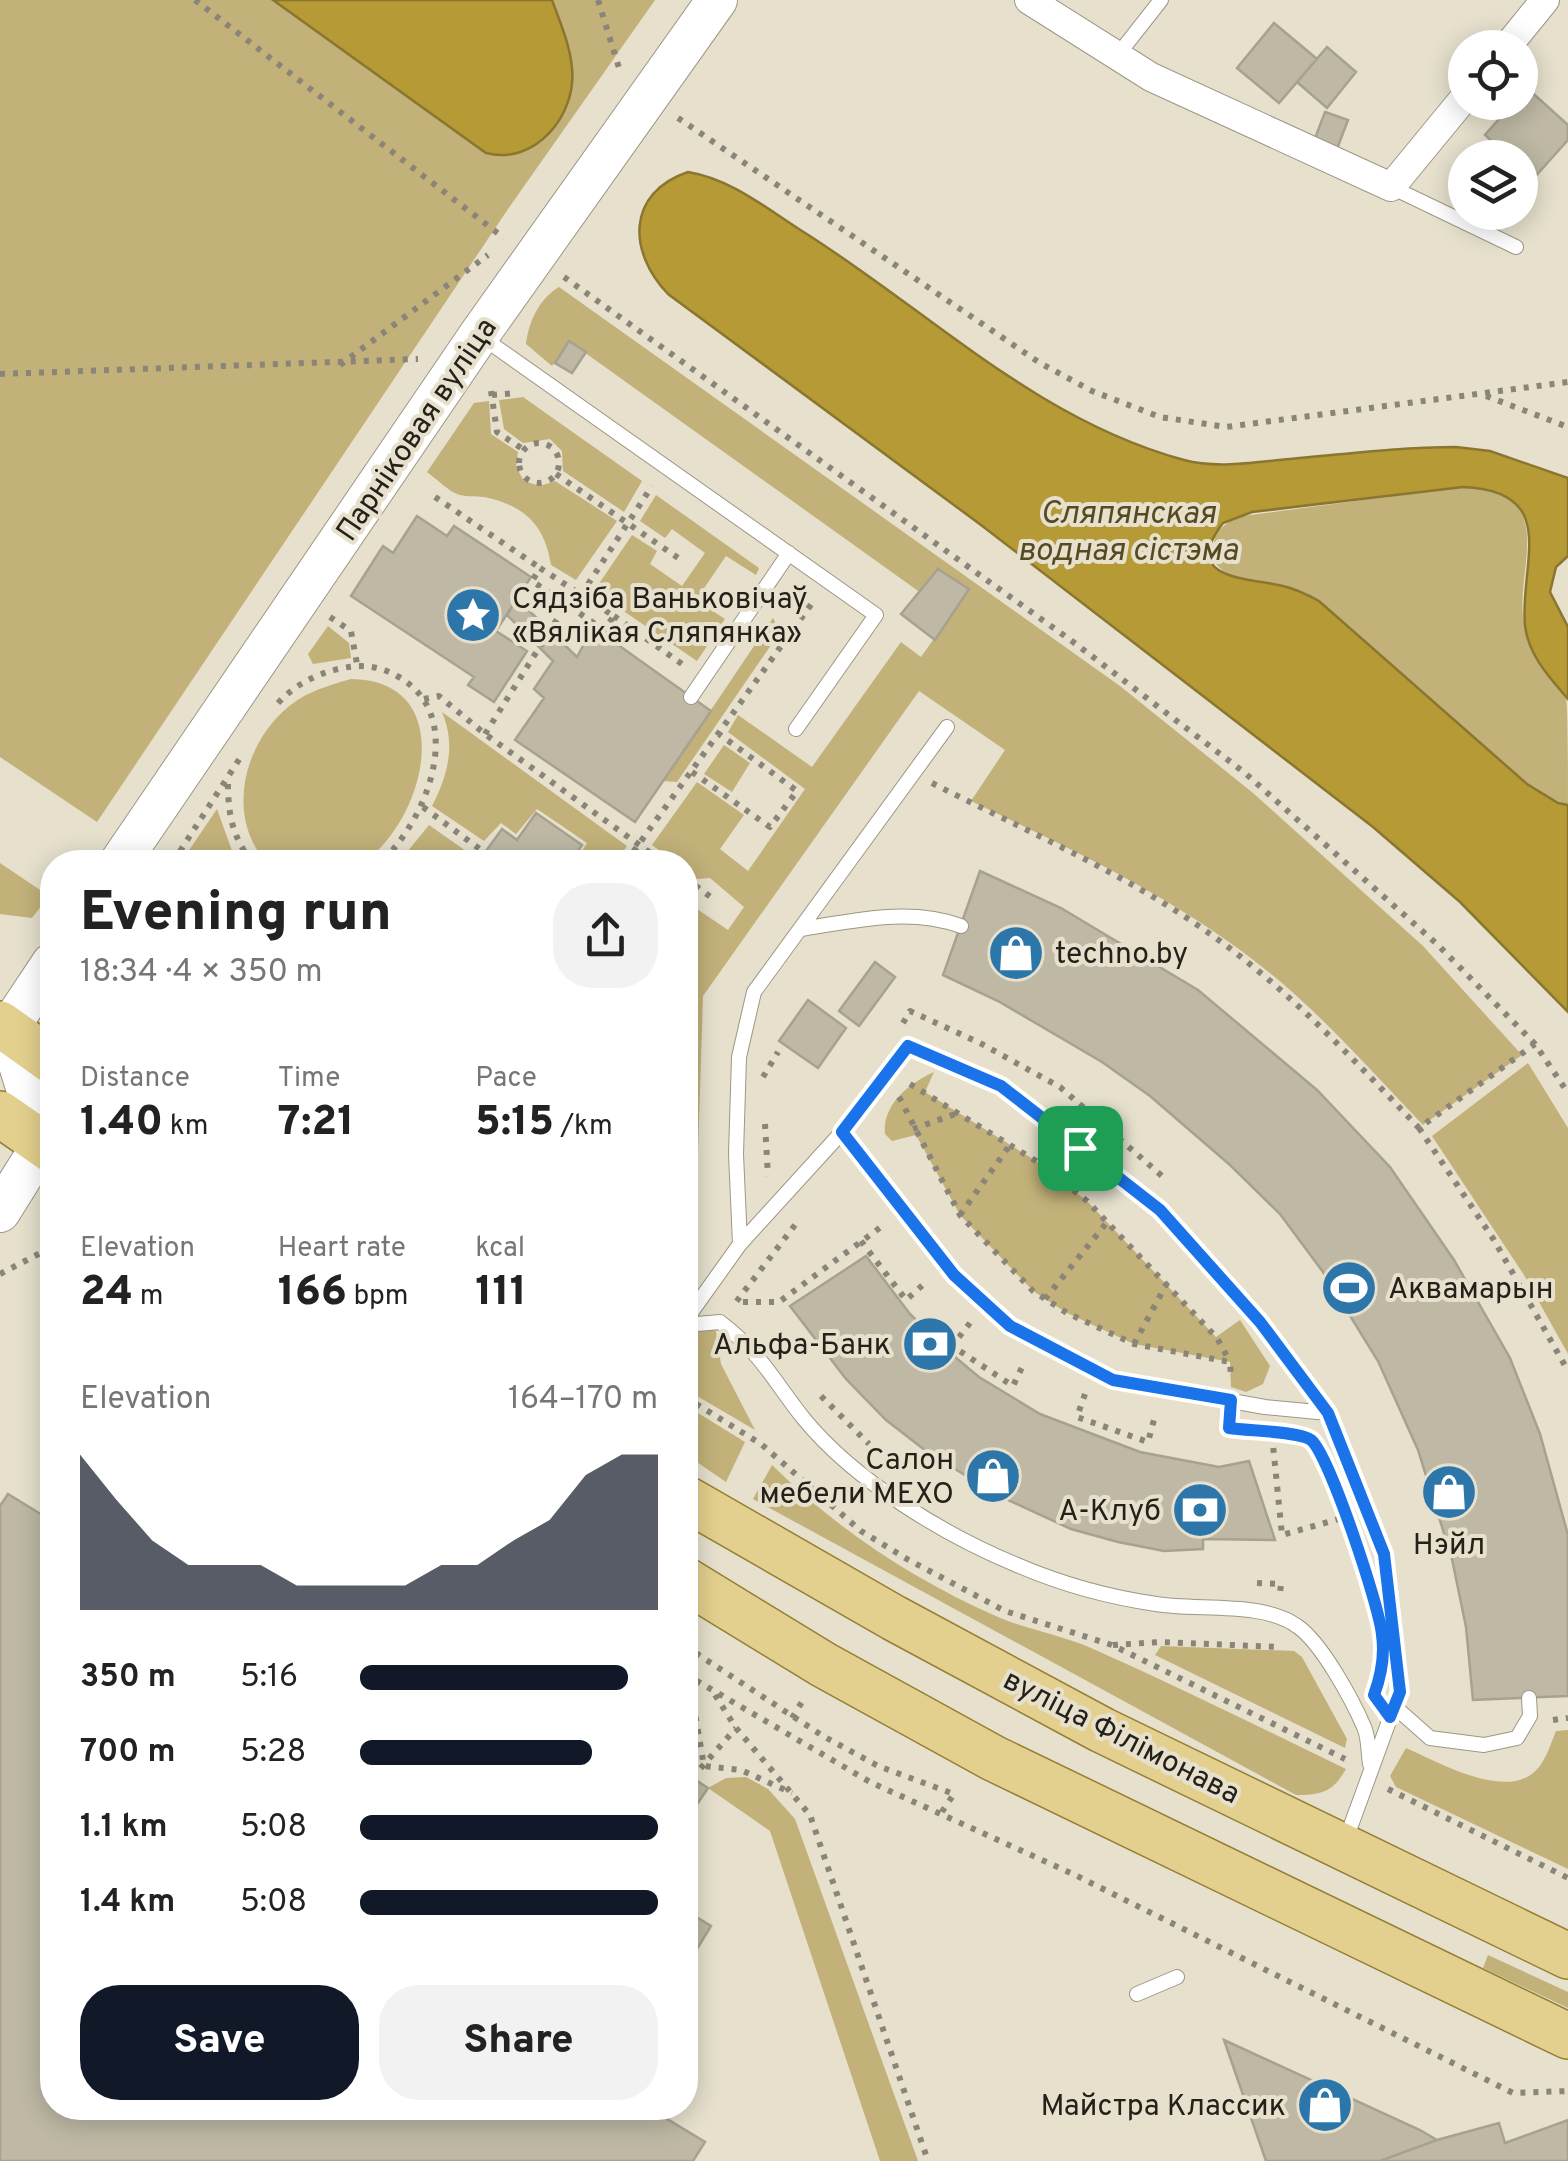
<!DOCTYPE html>
<meta charset="utf-8">
<style>
body{margin:0;font-family:Overpass,sans-serif;background:#f2f2f2;color:#222;height:100vh;display:flex;flex-direction:column;font-size:38px;white-space:nowrap}
*{box-sizing:border-box;margin:0}
p{font-size:32px;color:#767676}
.icon{flex:none;width:55px;height:55px;fill:none;stroke:currentColor;stroke-width:2;stroke-linecap:round;stroke-linejoin:round}
.map{position:relative;flex:1;overflow:hidden}
.drawer{position:absolute;left:40px;top:850px;width:658px;height:1270px;display:flex;flex-direction:column;background:#fff;border-radius:40px;box-shadow:0 5px 25px #0003}
.drawer>*{flex:none}
.controls{position:absolute;left:1448px;top:30px;display:grid;gap:20px}
.controls a{display:grid;place-items:center;width:90px;height:90px;border-radius:50%;background:#fff;box-shadow:0 5px 25px #0003;font-size:50px}
.pin{position:absolute;display:grid;place-items:center;width:85px;height:85px;color:#fff;margin:-42px;border-radius:20px;box-shadow:0 5px 15px #0006}
.round{display:grid;place-items:center;flex:none;width:105px;height:105px;border-radius:40px;background:#f2f2f2}
.head{display:flex;align-items:center;justify-content:space-between;height:170px;padding:0 40px}
h1{font-size:55px;font-weight:800;line-height:75px}
.stats{display:grid;grid-template-columns:repeat(3,1fr);gap:15px;height:170px;padding:10px 40px}
.stats div{display:grid;align-content:center}
.stats b{font-size:42px;font-weight:800}
.stats small{font-size:28px;font-weight:400}
.stats p{font-size:28px}
.chart{height:280px;padding:20px 40px}
.chart p{display:flex;justify-content:space-between}
.chart svg{width:100%;height:180px;margin-top:10px;fill:#111827;opacity:.7}
.primary-button{display:flex;gap:20px;margin-top:auto;padding:20px 40px}
.primary-button a{flex:1;height:115px;border-radius:40px;background:#111827;color:#fff;font-size:40px;font-weight:800;line-height:115px;text-align:center}
.primary-button a+a{background:#f2f2f2;color:#222}
ul{padding:0 40px;list-style:none;font-size:32px}
li{display:grid;grid-template-columns:160px 120px 1fr;align-items:center;height:75px}
li i{height:25px;border-radius:12px;background:#111827}
.map>svg:first-child{display:block}
.green{fill:#c2b179}
.water{fill:#b59a36;stroke:#8a762e;stroke-width:2.5}
.building{fill:#beb8a5;stroke:#a7a18f;stroke-width:2.5}
.lines{fill:none;stroke-linecap:round;stroke-linejoin:round}
.lane-casing{stroke:#9d9785;stroke-width:16}
.street-casing{stroke:#9d9785;stroke-width:30}
.secondary-casing{stroke:#9d9785;stroke-width:42}
.primary-casing{stroke:#947f34;stroke-width:48}
.path{stroke:#8a8578;stroke-width:6;stroke-dasharray:5 8;stroke-linecap:butt}
.lane{stroke:#fff;stroke-width:14}
.street{stroke:#fff;stroke-width:28}
.secondary{stroke:#fff;stroke-width:40}
.primary{stroke:#e3d08e;stroke-width:45}
.route-casing{stroke:#fff;stroke-width:20}
.route{stroke:#1a73e8;stroke-width:12}
.labels{text-anchor:middle;stroke-width:8;stroke-linejoin:round;paint-order:stroke}
.street-label{font-size:30px;fill:#24211a;stroke:#e6e0cd}
.poi-label{font-size:30px;fill:#24211a;stroke:#e6e0cd;text-anchor:end}
.water-label{font-size:32px;font-style:italic;fill:#564a22;stroke:#e6e0cd}
</style>
<div class="map">
<svg width="1568" height="2161" viewBox="0 0 1568 2161">
<rect width="100%" height="100%" fill="#e6e0cd"/>
<path class="green" d="M0 0H655L508 209 97 822 0 757Z
M559 287 1120 686 1253 793 1423 946 1522 1055 1423 1125C1377 1077 1332 1026 1282 983 1189 904 1080 853 971 801L1005 750 919 691 703 996 694 1279 685 1296V887L690 890 694 907 728 930 744 907 710 878 697 879 685 870V862H675L652 845 697 782 744 815 720 849 748 871 805 789 728 732 738 715 812 767 901 642 921 657 969 589 938 569 921 593 570 342 552 366 526 344C529 321 539 299 559 287Z
M523 397 642 481 624 512 563 471 562 451 550 439 523 443 504 429 499 400Z
M489 401 491 434 518 452 516 467 524 481 540 486 555 481 617 521 576 580 551 565C545 525 524 505 484 497 476 496 467 497 460 495 449 492 437 479 427 472L474 403Z
M1463 487C1568 491 1508 579 1526 630 1532 646 1542 665 1551 679 1555 685 1562 690 1566 697 1568 709 1568 785 1568 805L1558 803 1527 784 1319 601 1286 586 1231 579 1213 561 1215 533 1235 517Z
M656 495 759 568 756 575 726 556 696 600 725 619 697 661 594 591 632 535 657 551 650 564 682 586 705 553 672 529 665 538 640 521Z
M773 618 780 632 677 782 663 781Z
M328 626 349 643 351 658 313 664 308 654Z
M351 679C459 680 427 818 364 862H266C221 811 248 726 306 695 320 688 336 683 351 679Z
M442 712 627 846 616 862H575L587 843 537 809 516 834 501 823 484 841 432 806C448 775 456 745 442 712Z
M724 745 750 763 732 792 704 774Z
M217 809 236 862H181Z
M429 825 476 858 473 862H399Z
M0 863 49 896 32 918 0 914Z
M1528 1063 1568 1128V1354L1524 1275 1432 1136Z
M934 1072 925 1092 1036 1161 1087 1201 1216 1337 1240 1320 1270 1366 1263 1384 1246 1392 1231 1387 1230 1362 1134 1344 1067 1313 1033 1291 960 1215 916 1135 892 1141 885 1134C882 1104 910 1083 934 1072Z
M715 1326 721 1364 755 1430 685 1389V1355L699 1330Z
M685 1405 745 1442 726 1482 685 1454Z
M772 1465C839 1531 912 1579 998 1617 1028 1630 1061 1635 1091 1648 1177 1686 1261 1728 1346 1769 1333 1792 1322 1795 1296 1795L753 1499Z
M1161 1646 1294 1651 1302 1657 1347 1739 1345 1748 1155 1655Z
M1568 1730V1869L1396 1787 1390 1776 1406 1748C1439 1762 1510 1804 1539 1767 1547 1757 1551 1743 1556 1731Z
M746 1777 768 1789 795 1819 918 2161H880L770 1831 708 1788 726 1778Z
M1488 1955 1568 1992V2008L1483 1968Z"/>
<path class="water" d="M273 0H552C560 22 570 45 572 68 577 116 534 166 486 153Z
M688 172C731 179 766 208 802 231 928 310 1036 420 1184 460 1218 469 1255 462 1290 459 1345 454 1400 447 1456 447L1490 451 1568 478V556L1556 567 1550 592 1568 627V699C1550 678 1528 655 1525 625 1519 565 1562 491 1463 487L1252 512 1223 523C1178 581 1252 578 1283 586 1296 589 1308 595 1319 601L1527 784 1558 803 1568 805V1012L1460 902 1373 827 981 525 668 294C628 252 626 193 688 172Z"/>
<path class="building" d="M1274 23 1317 59 1279 103 1237 68Z
M1327 47 1356 72 1327 108 1297 82Z
M1527 88 1568 125V140L1533 179 1520 167V158H1510L1485 135 1514 102H1520Z
M1325 112 1348 120 1337 149 1314 141Z
M569 341 586 352 572 373 555 363Z
M417 516 447 536 454 526 531 577 496 631 527 651 494 702 468 685 474 677 351 596 383 546 393 553Z
M938 569 969 589 935 640 901 614Z
M517 599 577 657 593 627 711 711 635 822 515 740 544 698 534 689 553 661 507 615Z
M536 813 582 845 570 862H478L502 829 517 840Z
M980 871 1061 908 1198 990 1317 1090 1390 1167 1454 1260 1510 1358 1540 1434 1568 1535V1696L1473 1700 1466 1627 1452 1559 1418 1450 1378 1361 1323 1272 1280 1214 1230 1165 1150 1096 1102 1062 998 1001 943 975Z
M875 962 895 977 859 1026 839 1011Z
M808 1000 846 1028 818 1068 779 1041Z
M866 1256 910 1314 943 1347 979 1377 1040 1414 1140 1452 1219 1467 1249 1461 1275 1540 1203 1539V1549L1164 1551 1118 1542 1071 1529 997 1495 926 1451 886 1420 846 1379 790 1306Z
M8 1494 52 1521V2108H649L705 2142 693 2161H0V1506Z
M685 1773 708 1788 685 1822Z
M685 1910 711 1926 685 1969Z
M1224 2040 1420 2130 1437 2140 1380 2161H1266Z
M1568 2120V2161H1380L1437 2140 1499 2123 1505 2143Z"/>
<g class="lines">
<g class="lane-casing">
<path id="lane" d="M1117 56 1161 0
M1391 187 1516 247
M483 338 876 615 796 729
M691 697 789 553
M801 929C854 921 909 907 961 926
M842 1132 954 1275 1009 1326 1113 1380 1265 1407 1328 1413
M740 1244 736 1154 739 1057 754 992 947 727
M685 1321 740 1244 842 1132 908 1046 1001 1086 1160 1210 1261 1322 1328 1413 1384 1554 1400 1691 1346 1839
M685 1325 720 1322C762 1354 773 1380 804 1419 855 1481 944 1535 1017 1565 1061 1584 1108 1597 1156 1604 1197 1611 1263 1601 1297 1626 1321 1642 1352 1699 1364 1727 1369 1737 1368 1752 1370 1764
M1395 1707 1430 1738 1484 1745 1517 1738 1530 1716 1529 1698
M1137 1994 1177 1977"/>
</g>
<g class="street-casing">
<path id="street" d="M1029 0 1151 77 1391 187 1465 97
M1506 48 1545 0"/>
</g>
<g class="secondary-casing">
<path id="secondary" d="M120 862 479 335 717 0
M0 1212 43 1143 8 1029 52 963"/>
</g>
<g class="primary-casing">
<path id="primary" d="M0 1024 52 1061
M0 1114 52 1150
M685 1498 894 1618 1102 1730 1568 1956
M685 1580 824 1665 993 1758 1568 2036"/>
</g>
<path class="path" d="M195 0 504 238
M598 0 620 71
M678 118 1040 363 1092 391 1160 417 1226 427 1568 382
M564 277 1076 644 1245 773 1438 945 1535 1044 1568 1093
M340 365 488 255
M0 374 418 359
M491 391 497 432 524 450
M492 395 516 393
M1486 396 1568 427
M519 463a20 20 0 1 1 40 0a20 20 0 1 1-40 0Z
M556 474 684 562
M435 497 540 568
M540 568 614 616 604 630 532 581Z
M581 595 652 486
M614 616 682 664
M330 617 351 631 357 664
M424 699 439 696 485 734 663 862
M278 703C295 685 314 675 338 669 359 664 378 665 397 676 469 715 427 820 381 862
M485 734 566 605
M692 772 770 827 797 791 719 734
M932 783C1026 831 1127 874 1213 936 1290 991 1354 1060 1419 1128L1535 1044
M228 784C228 815 233 838 252 862
M423 807 485 853
M173 862 240 758
M626 862 815 599
M685 878 712 898
M903 1023 910 1011 980 1043 1060 1087 1162 1176
M763 1077 778 1052
M910 1084 1036 1161 1087 1201 1217 1338 1230 1362
M899 1097 960 1215 1033 1291 1067 1313 1134 1344 1230 1362 1231 1377
M765 1124 768 1176
M1419 1128 1494 1240 1568 1371
M913 1129 958 1113
M960 1215 1010 1145
M795 1225 736 1302H779L885 1224
M861 1241 906 1300 926 1282
M0 1274 52 1247
M1045 1299 1108 1221
M970 1323 952 1346 1013 1386 1024 1363
M1134 1344 1167 1283
M1085 1394 1077 1417 1148 1442 1155 1416
M821 1396 869 1444
M685 1397 761 1444 861 1531 907 1559 1005 1611 1112 1645 1345 1759
M1272 1435 1282 1535 1346 1517
M1257 1583 1281 1584 1280 1593
M1113 1645 1161 1642 1280 1647
M685 1646 823 1736 878 1766 954 1794 941 1813
M685 1674 870 1782 1073 1874 1513 2093 1568 2091
M689 1678 704 1766 741 1770 792 1793
M715 1695 736 1728 810 1815 928 2161
M792 1718 805 1697
M1553 1720 1568 1718
M692 1778 736 1728
M1388 1789 1568 1878"/>
<use href="#lane" class="lane"/>
<use href="#street" class="street"/>
<use href="#secondary" class="secondary"/>
<use href="#primary" class="primary"/>
</g>
<g class="lines">
<g class="route-casing">
<path id="route" d="M908 1046 1001 1086 1160 1210 1260 1322 1328 1413 1384 1554 1400 1692 1390 1717 1374 1695C1381 1676 1385 1656 1382 1635 1380 1608 1329 1454 1311 1440 1299 1431 1248 1431 1229 1428L1231 1400 1113 1380 1010 1326 954 1275 842 1132Z"/>
</g>
<use href="#route" class="route"/>
</g>
<defs>
<g id="sight-disc" transform="scale(2.875)"><circle r="9.5" fill="#2d76aa" stroke="#e6e0cd"/><path d="M0-6L1.8-2.2L6-1.7L2.9 1.2L3.7 5.4L0 3.3L-3.7 5.4L-2.9 1.2L-6-1.7L-1.8-2.2Z" fill="#fff"/></g>
<g id="shop-disc" transform="scale(2.875)"><circle r="9.5" fill="#2d76aa" stroke="#e6e0cd"/><path d="M-5-2.5h2.3a2.7 3.5 0 0 1 5.4 0H5L5.5 6h-11ZM-1.5-2.5h3a1.5 2.3 0 0 0-3 0Z" fill="#fff"/></g>
<g id="stadium-disc" transform="scale(2.875)"><circle r="9.5" fill="#2d76aa" stroke="#e6e0cd"/><path d="M0-5a6.5 5 0 1 0 0 10a6.5 5 0 1 0 0-10ZM-3.5-1.8h7v3.6h-7Z" fill="#fff"/></g>
<g id="bank-disc" transform="scale(2.875)"><circle r="9.5" fill="#2d76aa" stroke="#e6e0cd"/><path d="M-6-4H6V4H-6ZM0-2.3a2.3 2.3 0 1 0 0 4.6a2.3 2.3 0 1 0 0-4.6Z" fill="#fff"/></g>
</defs>
<g fill-rule="evenodd">
<use href="#sight-disc" x="473" y="615"/>
<use href="#shop-disc" x="1016" y="953"/>
<use href="#stadium-disc" x="1349" y="1288"/>
<use href="#bank-disc" x="930" y="1344"/>
<use href="#shop-disc" x="993" y="1476"/>
<use href="#shop-disc" x="1449" y="1492"/>
<use href="#bank-disc" x="1200" y="1510"/>
<use href="#shop-disc" x="1325" y="2105"/>
</g>
<g class="labels">
<g class="street-label">
<text transform="translate(416 429) rotate(-56)" y="10">Парніковая вуліца</text>
<text transform="translate(1122 1736) rotate(27)" y="10">вуліца Філімонава</text>
</g>
<g class="poi-label">
<text x="512" y="608" text-anchor="start">Сядзіба Ваньковічаў<tspan x="512" dy="34">«Вялікая Сляпянка»</tspan></text>
<text x="1055" y="963" text-anchor="start">techno.by</text>
<text x="1388" y="1298" text-anchor="start">Аквамарын</text>
<text x="891" y="1354">Альфа-Банк</text>
<text x="954" y="1469">Салон<tspan x="954" dy="34">мебели MEXO</tspan></text>
<text x="1161" y="1520">А-Клуб</text>
<text x="1449" y="1554" text-anchor="middle">Нэйл</text>
<text x="1286" y="2115">Майстра Классик</text>
</g>
<g class="water-label">
<text x="1128" y="523">Сляпянская<tspan x="1128" dy="37">водная сістэма</tspan></text>
</g>
</g>
</svg>
<div class="controls">
<a><svg class="icon" aria-label="locate" viewBox="0 0 24 24"><circle cx="12" cy="12" r="6"/><path d="M12 2v4M12 18v4M2 12h4M18 12h4"/></svg></a>
<a><svg class="icon" aria-label="layers" viewBox="0 0 24 24"><path d="M12 4l9 5-9 5-9-5zM3 14l9 5 9-5"/></svg></a>
</div>
<div class="pin" style="left:1080px;top:1148px;background:#1e9e55"><svg class="icon" aria-label="arrive" viewBox="0 0 24 24"><path d="M6 21V4h12l-3 4 3 4H6"/></svg></div>
<section class="drawer">
<div class="head"><div><h1>Evening run</h1><p>18:34 · 4 × 350 m</p></div><a class="round"><svg class="icon" aria-label="share" viewBox="0 0 24 24"><path d="M12 15V3M7 8l5-5 5 5M5 13v7h14v-7"/></svg></a></div>
<div class="stats">
<div><p>Distance</p><b>1.40<small> km</small></b></div>
<div><p>Time</p><b>7:21</b></div>
<div><p>Pace</p><b>5:15<small> /km</small></b></div>
</div>
<div class="stats">
<div><p>Elevation</p><b>24<small> m</small></b></div>
<div><p>Heart rate</p><b>166<small> bpm</small></b></div>
<div><p>kcal</p><b>111</b></div>
</div>
<div class="chart"><p><span>Elevation</span>164–170 m</p>
<svg viewBox="0 0 160 44" preserveAspectRatio="none"><path d="M0 44V6L10 17L20 27L30 33L40 33L50 33L60 38L70 38L80 38L90 38L100 33L110 33L120 27L130 22L140 11L150 6L160 6V44z"/></svg>
</div>
<ul>
<li><b>350 m</b>5:16<i style="width:90%"></i></li>
<li><b>700 m</b>5:28<i style="width:78%"></i></li>
<li><b>1.1 km</b>5:08<i style="width:100%"></i></li>
<li><b>1.4 km</b>5:08<i style="width:100%"></i></li>
</ul>
<div class="primary-button"><a>Save</a><a>Share</a></div>
</section>
</div>
